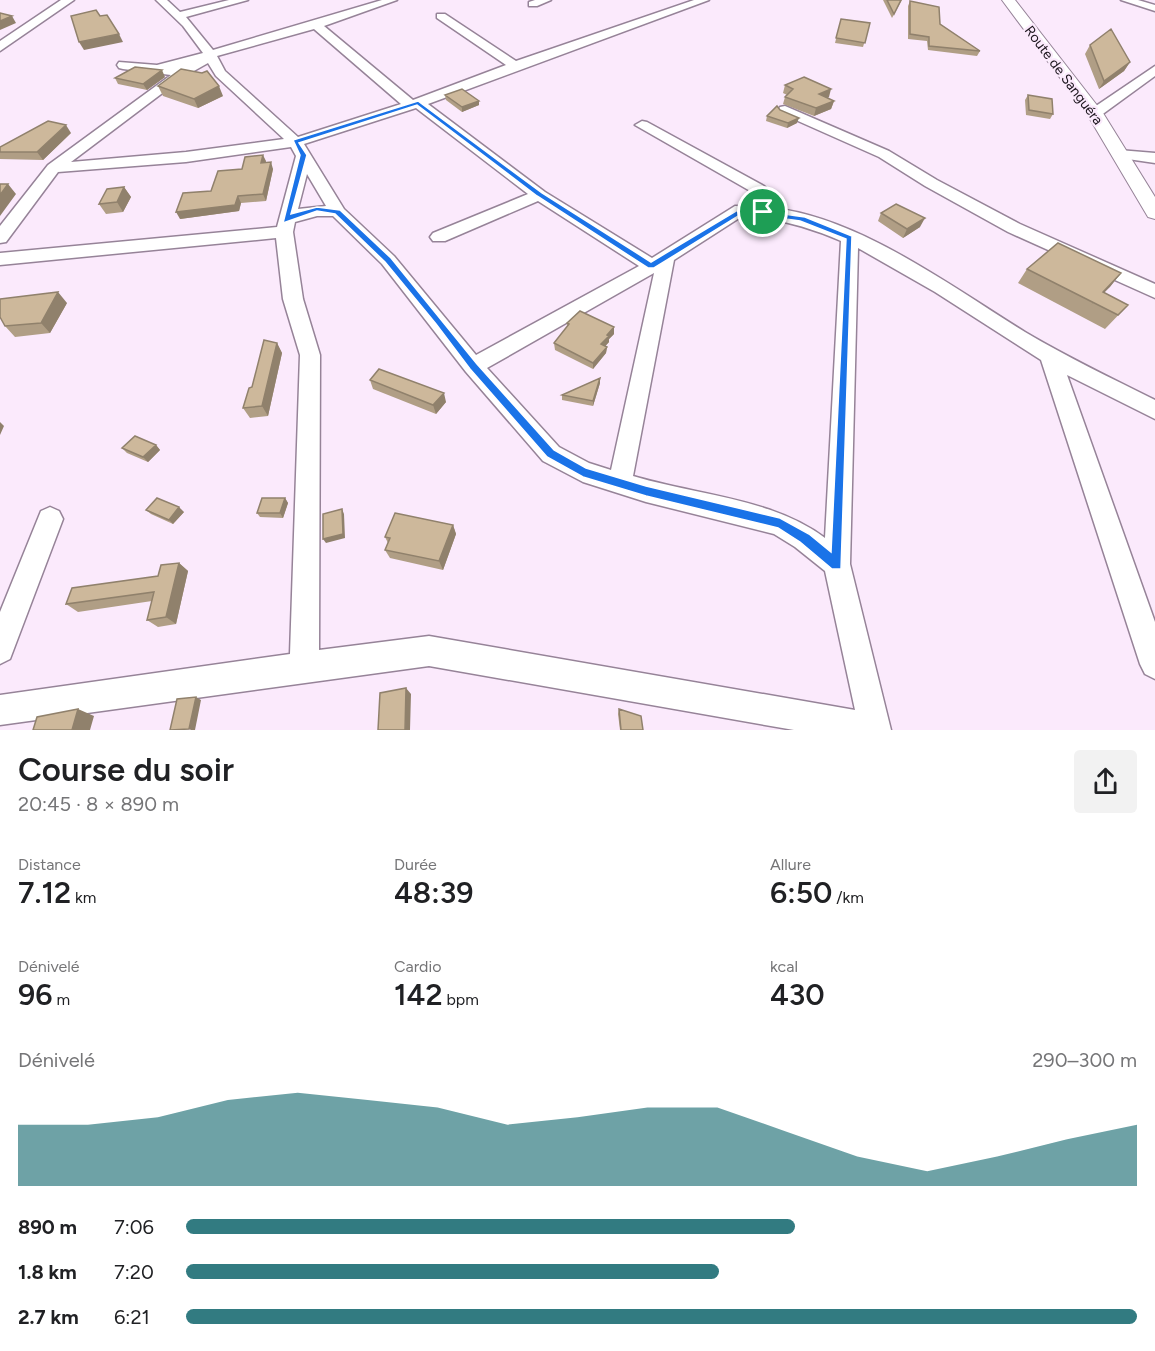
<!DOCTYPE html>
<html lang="fr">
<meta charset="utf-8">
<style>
body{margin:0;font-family:Figtree,sans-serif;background:#f2f2f2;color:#202124;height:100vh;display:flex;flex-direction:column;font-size:22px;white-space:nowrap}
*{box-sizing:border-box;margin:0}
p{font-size:20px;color:#757577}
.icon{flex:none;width:33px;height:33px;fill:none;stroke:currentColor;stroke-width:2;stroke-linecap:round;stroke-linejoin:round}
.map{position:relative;height:730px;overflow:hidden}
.panel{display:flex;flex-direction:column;background:#fff;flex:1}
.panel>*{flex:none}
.pin{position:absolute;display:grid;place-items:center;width:51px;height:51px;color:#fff;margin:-26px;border:3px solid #fff;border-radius:50%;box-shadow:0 2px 6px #0007}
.round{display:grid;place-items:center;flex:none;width:63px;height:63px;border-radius:6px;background:#f2f2f2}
.headline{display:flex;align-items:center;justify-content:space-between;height:102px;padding:0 18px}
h1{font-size:33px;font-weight:600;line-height:45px}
.figures{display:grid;grid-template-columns:repeat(3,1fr);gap:9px;height:102px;padding:6px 18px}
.figures div{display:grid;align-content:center}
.figures b{font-size:30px;font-weight:600}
.figures small{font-size:16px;font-weight:400}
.figures p{font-size:16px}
.chart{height:168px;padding:12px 18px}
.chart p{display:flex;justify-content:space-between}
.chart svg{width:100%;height:108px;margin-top:6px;fill:#327b81;opacity:.7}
ul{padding:0 18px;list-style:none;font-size:20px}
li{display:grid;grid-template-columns:96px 72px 1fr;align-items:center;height:45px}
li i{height:15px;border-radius:8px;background:#327b81}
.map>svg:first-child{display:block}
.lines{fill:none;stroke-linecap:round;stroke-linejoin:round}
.minor-casing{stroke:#968398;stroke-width:3}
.tertiary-casing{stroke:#968398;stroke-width:2}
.minor{fill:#fff;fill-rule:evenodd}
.tertiary{fill:#fff;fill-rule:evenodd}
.wall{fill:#b09e85}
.shaded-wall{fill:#90816c}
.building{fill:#cdb89b;stroke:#90816c;stroke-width:1.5}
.route{fill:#1a73e8;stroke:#fff;stroke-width:1.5;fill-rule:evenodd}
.labels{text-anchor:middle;stroke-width:4.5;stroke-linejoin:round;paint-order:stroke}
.far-street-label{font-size:14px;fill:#1b141c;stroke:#fbeafc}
</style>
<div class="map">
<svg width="1155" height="730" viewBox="0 0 1155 730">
<rect width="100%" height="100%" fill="#fbeafc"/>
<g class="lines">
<g class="minor-casing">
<path id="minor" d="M61 0H74L0 51V41Z
M156 0H167L180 12 229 0H248L186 17 213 50 382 0H397L324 26 413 100 506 65 437 18V14H445L516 61 694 0H709L428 104 545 192 652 258 735 206 756 207 758 196 752 192 635 125 642 121 647 122 764 186 774 195 772 208C859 217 952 287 1025 332 1067 357 1111 378 1155 400V419L1067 375 1155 622V679L1145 674 1140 664 1041 360 935 292 858 248 850 564 891 730H794L429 666 0 725V695L290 654 300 355 283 299 276 238 0 265V253L277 227 296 156 291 147 186 162 58 172 6 242 0 243V226L48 165 171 75 123 69 119 68 117 65 119 62 157 65 203 53 183 26ZM314 29 401 104 298 137 225 71 217 56ZM208 63 216 76 284 139 186 152 71 162 185 76ZM416 108 528 194 433 233 430 237 433 241H445L538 201 639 266 476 355 394 256 344 209 304 144ZM307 174 326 206 298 209ZM744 215C779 219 809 227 841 241L825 538C772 498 696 495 633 476L674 260ZM317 216H333L382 264 466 372 543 461 583 482 646 502 774 534 795 547 825 571 855 710 429 636 319 650 320 355 303 299 293 232 295 222ZM654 273 611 470 589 463 559 447 487 368Z
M535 0H551L537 6H529V2Z
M1121 0H1138L1155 5V11Z
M1155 66V76L1100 116H1090L1088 113 1090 110Z
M785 106 889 151 937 180 1020 224 1155 284V298L1008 232 925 186 879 157 780 113 778 110 780 107Z
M1119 150 1155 153V163L1114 157 1112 154Z
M50 507 59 511 63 519 10 659 0 664V612L41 511Z"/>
</g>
<g class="tertiary-casing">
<path id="tertiary" d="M1002 0H1015L1103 113 1155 197V219L1148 217 1087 114Z"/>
</g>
<use href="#minor" class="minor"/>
<use href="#tertiary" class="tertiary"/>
</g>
<path class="wall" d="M883 0H902L892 18Z
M910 1 940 24 980 51 977 56 928 50 927 41 908 39V6Z
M841 19 870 23 863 47 835 43Z
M1090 45 1130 62 1124 71 1099 89 1085 54Z
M165 77 147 90 118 84 115 78Z
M785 85 829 97 827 98 834 101 831 109 814 116 783 104 785 97 787 95 783 93Z
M158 86 223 96 198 108 163 96Z
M445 95 479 101V105L462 112 446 100Z
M1028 95 1053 114 1050 119 1026 115 1025 100Z
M780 110 797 123 787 128 766 121 767 116Z
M71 133 43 160 0 159V147Z
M266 161 265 163 273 169 266 201 241 203 239 211 180 219 211 191 242 169Z
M124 187 131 197 123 212 106 214 99 204Z
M881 213 920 227 903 238 878 221Z
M1027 269 1121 273 1104 293 1128 305 1105 329 1018 283Z
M67 303 50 333 15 337 5 326Z
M567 323 614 334 609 339V342L605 346 607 347 606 353 593 369 555 350 554 343 567 327Z
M277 343 282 353 268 416 250 418 243 408Z
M600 378V383L593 406 562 400V395Z
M370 380 446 402 436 414 373 389Z
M156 445 160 450 148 462 127 453 122 448Z
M285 498 288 503 283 518 260 517 257 513Z
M146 510 184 512 173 524 151 514Z
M453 525 456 534 443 570 390 558 385 550 388 543 385 537Z
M179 563 188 571 176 624 158 627 147 620 152 601 78 612 66 604 158 576Z
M619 709 643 730H620L618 714Z"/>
<path class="shaded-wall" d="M12 16 16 23 0 30V21Z
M119 34 123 42 84 50 79 42Z
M1130 62 1124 71 1099 89 1104 81Z
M162 70 165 77 147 90 143 84Z
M219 86 223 96 198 108 194 99Z
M831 89 829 97 817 102 819 94Z
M479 101V105L462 112V107Z
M834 101 831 109 814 116 816 108Z
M799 118 797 123 787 128 788 123Z
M66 125 71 133 43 160 37 152Z
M263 155 266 161 264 170 261 163Z
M271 162 273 169 266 201 263 194Z
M8 184 16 194 0 216V195Z
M124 187 131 197 123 212 117 202Z
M238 196 241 203 239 211 180 219 176 212Z
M925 218 920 227 903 238 907 229Z
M1121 273 1110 287 1091 305 1103 292Z
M58 292 67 303 50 333 41 323Z
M614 327V334L609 339V342L601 351V344L607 335Z
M277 343 282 353 268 416 262 406Z
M607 347 606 353 593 369V363Z
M600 378V383L593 406V401Z
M444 393 446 402 436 414 433 405Z
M0 422 4 426 0 435Z
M156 445 160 450 148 462 143 457Z
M285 498 288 503 283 518 280 513Z
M179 507 184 512 173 524 169 520Z
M342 509 344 514 345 538 326 543 323 539Z
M453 525 456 534 443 570 439 561Z
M179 563 188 571 176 624 166 617Z
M406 688 411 694 410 730H405Z
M196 697 201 700 195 730H191L189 729Z
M78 709 94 716 90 730H72Z"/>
<path class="building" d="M887 0H901L894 14Z
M910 1 939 7 940 24 980 51 929 46V37L910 34Z
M96 10 100 16 107 15 119 34 79 42 71 16Z
M0 13 12 16 0 21Z
M841 19 870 23 865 43 836 38Z
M1111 29 1130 62 1104 81 1090 45Z
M135 67 162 70 143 84 115 78Z
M181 69 202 73 207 71 219 86 194 99 158 86Z
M804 77 831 89 819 94 834 101 816 108 785 97 793 89 785 85Z
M462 89 479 101 462 107 445 95Z
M1028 95 1052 99 1053 114 1029 110Z
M777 106 780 110 799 118 788 123 767 116Z
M48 121 66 125 37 152H0V147Z
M263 155 261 163 271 162 263 194 238 196 235 205 176 212 183 193 211 191 218 171 242 169 245 157Z
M0 184H8L0 195Z
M124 187 117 202 99 204 107 189Z
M896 204 925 218 907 229 881 213Z
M1058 243 1121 273 1103 292 1128 305 1118 315 1027 269Z
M58 292 41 323 5 326 0 317V299Z
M580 311 614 327 607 335 609 336 601 344 607 347 593 363 554 343 569 324 567 323Z
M264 340 277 343 262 406 243 408 249 388 252 387Z
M379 369 444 393 433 405 370 380Z
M600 378 593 401 562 395Z
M135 436 156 445 143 457 122 448Z
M157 498 179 507 169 520 146 510Z
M262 498H285L280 513H257Z
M342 509 343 534 323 539V514Z
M395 513 453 525 439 561 385 550 390 538 385 537Z
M179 563 166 617 147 620 154 592 66 604 72 588 158 576 161 565Z
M406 688 405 730H378L380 693Z
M196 697 189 729 170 730 177 699Z
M78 709 72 730H33L37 717Z
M619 709 641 716 643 730H621Z"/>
<path class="route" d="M418 101 542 193 651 262 741 208 805 217 852 236 841 569H832L800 542 778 528 646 496 583 477 547 457 470 369 436 324 385 262 335 214 317 211 283 223 300 155 293 140ZM417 105 537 196 648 268H654L743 213 800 221 846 239 831 552 809 534 780 518 646 486 586 468 554 450 477 364 391 258 340 210 317 207 291 214 307 155 299 143Z"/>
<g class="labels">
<g class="far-street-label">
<text transform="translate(1064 75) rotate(53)" y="5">Route de Sanguéra</text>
</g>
</g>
</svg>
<div class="pin" style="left:763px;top:212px;background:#1e9e55"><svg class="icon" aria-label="arrive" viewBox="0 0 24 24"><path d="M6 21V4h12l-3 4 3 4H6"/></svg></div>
</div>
<section class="panel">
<div class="headline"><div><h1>Course du soir</h1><p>20:45 · 8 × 890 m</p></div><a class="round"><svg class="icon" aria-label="share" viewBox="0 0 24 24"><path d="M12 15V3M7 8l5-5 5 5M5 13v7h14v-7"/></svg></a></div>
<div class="figures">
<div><p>Distance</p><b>7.12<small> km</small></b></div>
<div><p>Durée</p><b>48:39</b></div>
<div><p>Allure</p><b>6:50<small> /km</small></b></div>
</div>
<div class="figures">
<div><p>Dénivelé</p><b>96<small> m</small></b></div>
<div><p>Cardio</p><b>142<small> bpm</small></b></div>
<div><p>kcal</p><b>430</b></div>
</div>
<div class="chart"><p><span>Dénivelé</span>290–300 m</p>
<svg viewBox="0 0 160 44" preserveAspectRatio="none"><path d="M0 44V19L10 19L20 16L30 9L40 6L50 9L60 12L70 19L80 16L90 12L100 12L110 22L120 32L130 38L140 32L150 25L160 19V44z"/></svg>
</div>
<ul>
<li><b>890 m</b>7:06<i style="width:64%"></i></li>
<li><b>1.8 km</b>7:20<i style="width:56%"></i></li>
<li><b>2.7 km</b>6:21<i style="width:100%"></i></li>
</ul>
</section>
